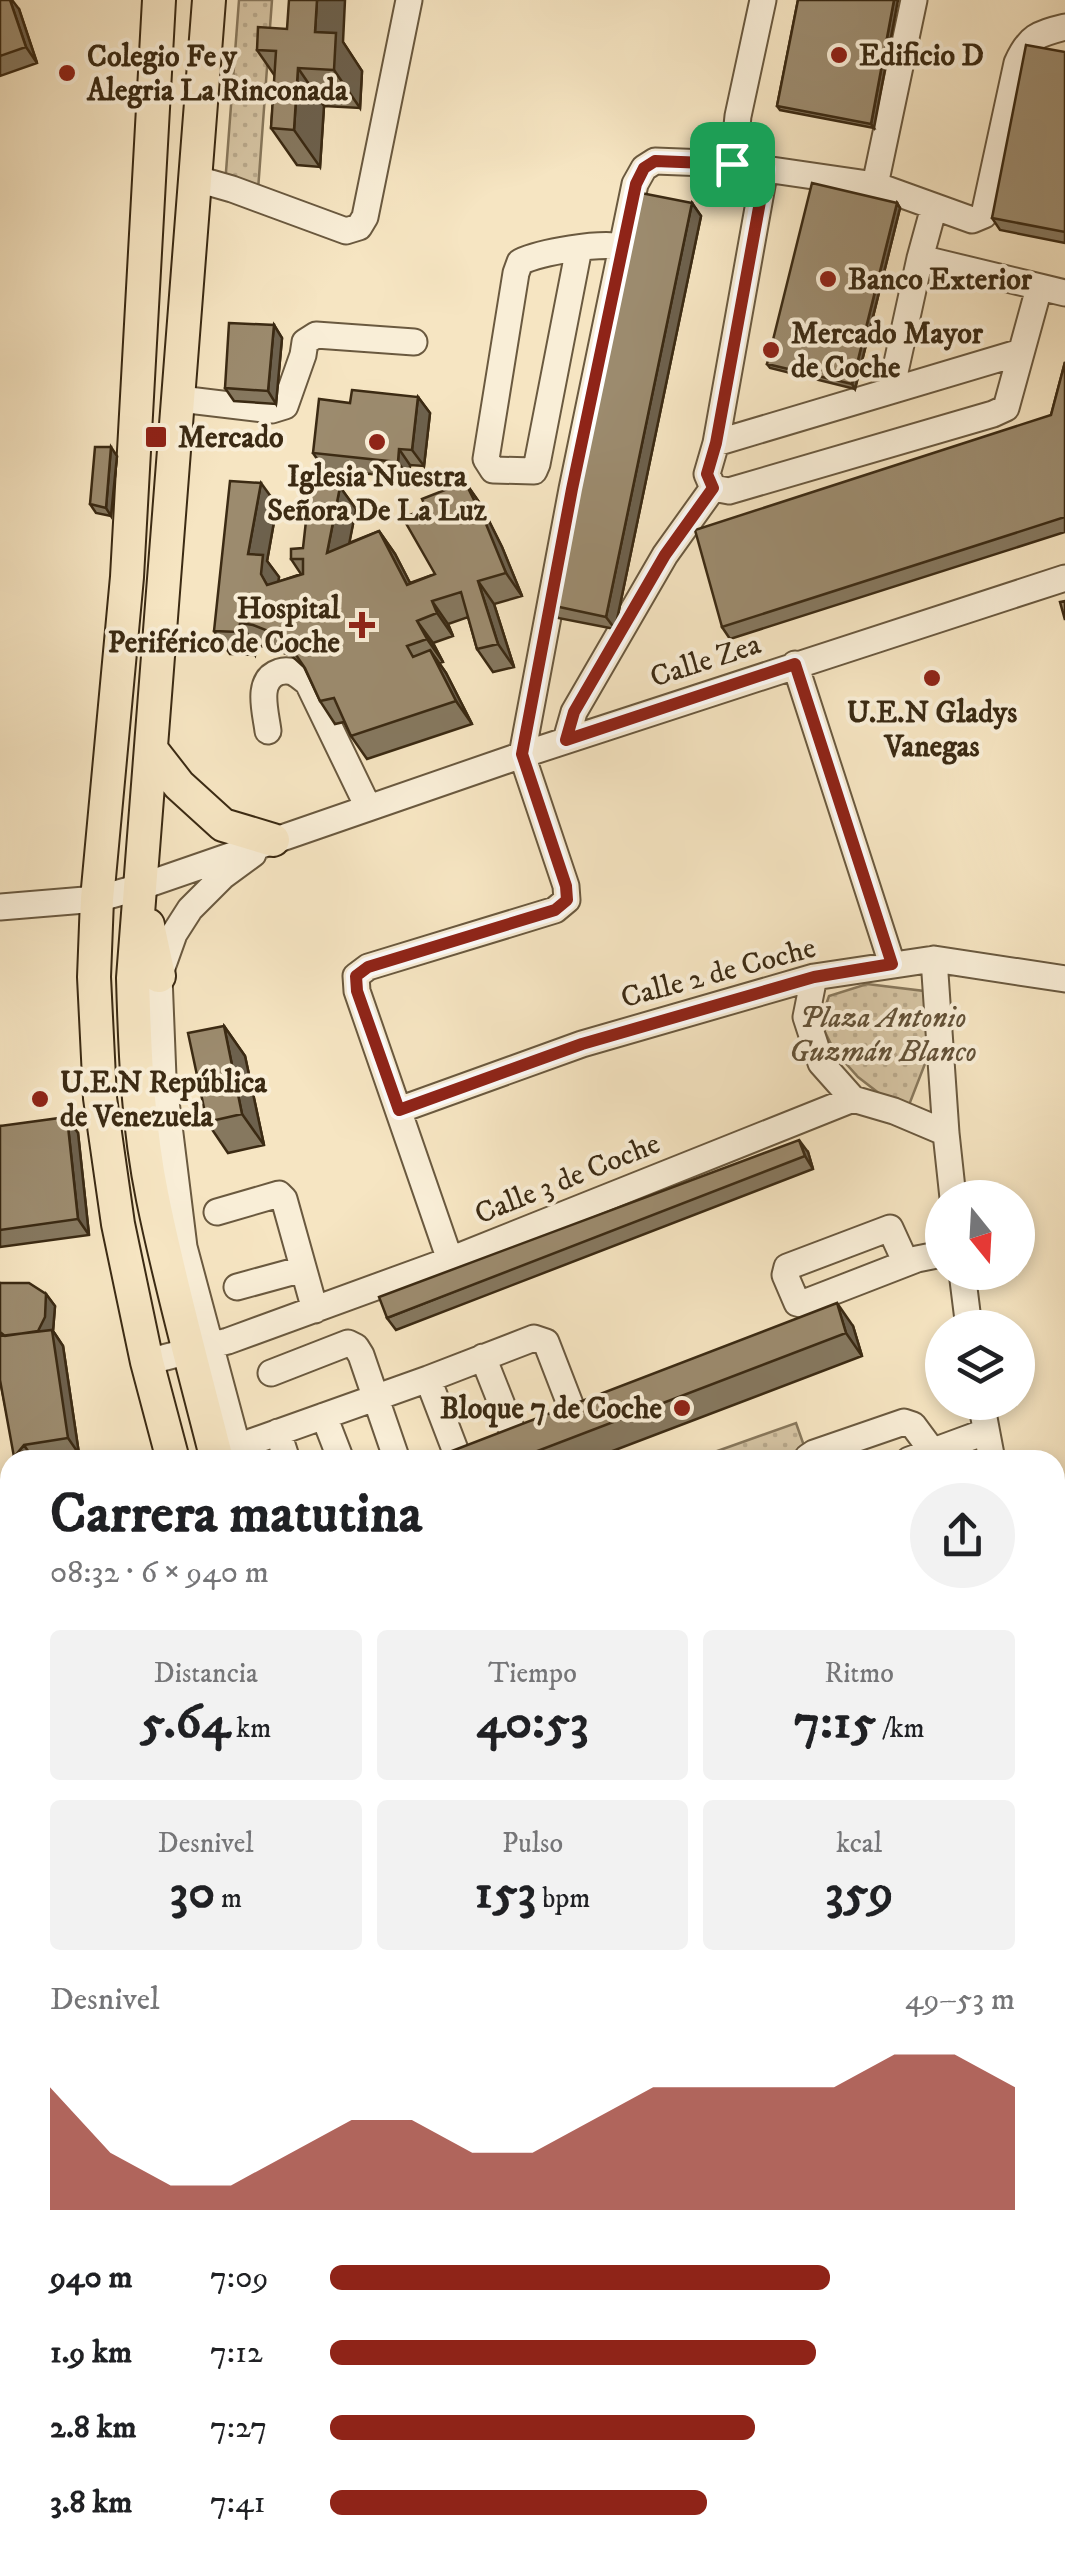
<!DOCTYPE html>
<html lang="es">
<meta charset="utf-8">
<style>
body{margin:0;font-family:"IM FELL DW Pica",serif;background:#f2f2f2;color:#202124;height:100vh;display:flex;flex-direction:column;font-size:38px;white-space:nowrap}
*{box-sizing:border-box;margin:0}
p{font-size:32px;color:#757577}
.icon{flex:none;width:55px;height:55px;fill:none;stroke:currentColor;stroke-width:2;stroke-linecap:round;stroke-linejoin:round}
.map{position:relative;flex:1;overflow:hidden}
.side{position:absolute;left:0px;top:1450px;width:1065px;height:1112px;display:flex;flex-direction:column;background:#fff;border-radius:30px 30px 0 0;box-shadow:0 5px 15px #0003}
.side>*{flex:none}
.needle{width:65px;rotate:162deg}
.buttons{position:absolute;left:925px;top:1180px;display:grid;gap:20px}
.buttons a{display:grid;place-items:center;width:110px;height:110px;border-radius:50%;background:#fff;box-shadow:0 5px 15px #0003;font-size:50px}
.pin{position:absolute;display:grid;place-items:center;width:85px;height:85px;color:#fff;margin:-42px;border-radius:20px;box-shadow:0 5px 15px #0006}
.round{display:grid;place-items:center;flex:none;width:105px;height:105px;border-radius:52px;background:#f2f2f2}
.overview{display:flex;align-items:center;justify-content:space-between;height:170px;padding:0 50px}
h1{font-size:55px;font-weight:800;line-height:75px}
.stats{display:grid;grid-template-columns:repeat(3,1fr);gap:15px;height:170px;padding:10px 50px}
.stats div{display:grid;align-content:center;border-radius:10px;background:#f2f2f2;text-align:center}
.stats b{font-size:50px;font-weight:800}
.stats small{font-size:28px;font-weight:400}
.stats p{font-size:28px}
.chart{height:280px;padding:20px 50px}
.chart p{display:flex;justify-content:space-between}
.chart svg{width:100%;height:180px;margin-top:10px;fill:#8f2418;opacity:.7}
ul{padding:0 50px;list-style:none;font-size:32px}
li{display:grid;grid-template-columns:160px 120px 1fr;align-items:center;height:75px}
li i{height:25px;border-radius:12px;background:#8f2418}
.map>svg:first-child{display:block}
.grass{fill:url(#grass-dots);stroke:#88785c;stroke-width:2.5}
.pitch{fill:#d6c5a4;stroke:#88785c;stroke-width:2.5}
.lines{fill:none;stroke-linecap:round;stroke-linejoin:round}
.minor-casing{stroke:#6a593f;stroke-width:29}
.major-casing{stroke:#3b2a13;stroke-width:36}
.minor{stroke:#f9eed7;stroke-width:25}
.major{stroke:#f6e5c2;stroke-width:32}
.wall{fill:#86785f;stroke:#3b2a13;stroke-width:2.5}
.shaded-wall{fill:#6d614d;stroke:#3b2a13;stroke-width:2.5}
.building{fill:#9c8b6e;stroke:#3b2a13;stroke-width:2.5}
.route-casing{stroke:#fff;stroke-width:20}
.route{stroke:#8f2418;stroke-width:12}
.poi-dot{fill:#8f2418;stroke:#f9eed7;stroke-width:4}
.labels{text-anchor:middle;stroke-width:8;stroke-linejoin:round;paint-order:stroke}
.poi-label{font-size:30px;font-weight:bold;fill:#3b2a13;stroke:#f9eed7;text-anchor:start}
.street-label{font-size:30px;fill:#3b2a13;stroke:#f9eed7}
.park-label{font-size:30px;font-style:italic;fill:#625137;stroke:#f9eed7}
</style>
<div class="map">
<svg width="1065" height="2562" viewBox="0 0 1065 2562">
<defs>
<pattern id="grass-dots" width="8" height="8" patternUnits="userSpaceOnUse" patternTransform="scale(2.5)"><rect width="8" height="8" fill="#d6c5a4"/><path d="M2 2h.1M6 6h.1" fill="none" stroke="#b9a98c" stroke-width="1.8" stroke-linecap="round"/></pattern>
</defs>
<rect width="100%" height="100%" fill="#f6e5c2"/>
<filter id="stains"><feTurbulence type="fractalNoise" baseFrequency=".002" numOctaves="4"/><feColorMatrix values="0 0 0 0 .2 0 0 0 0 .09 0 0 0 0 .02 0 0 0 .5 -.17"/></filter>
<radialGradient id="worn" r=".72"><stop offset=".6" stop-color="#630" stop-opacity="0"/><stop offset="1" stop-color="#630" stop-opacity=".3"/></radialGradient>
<path class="grass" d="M239 0H272L258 190 225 185Z
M867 984 924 991 933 1043 909 1105 893 1104 858 1077 834 1050 820 1022 829 996Z
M796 1423 809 1460H692Z"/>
<path class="pitch" d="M1065 2240V2397L1055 2396V2282Z"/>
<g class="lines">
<g class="minor-casing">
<path id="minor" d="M765 169 875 185 972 220 984 215 1017 63C1029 36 1038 34 1065 27
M197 179 232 189 346 231 359 227 365 217 409 0
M875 185 914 0
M579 248 537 464 534 471 493 470 486 459 516 273 520 262C541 252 600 242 622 247
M920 258 1065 293
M891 390 920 258 934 207
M180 399 272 410 285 406 303 355 305 342 316 335 414 342
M716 443 1021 352
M713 488 729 491 993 414 1006 408 1039 288
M795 664 892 964
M268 731C266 713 255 680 279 672 292 668 298 675 308 683L368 807
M566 740 574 712 665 555 713 488 707 474 716 443 765 169 733 164 738 116 763 0
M0 907 97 899 140 887 522 755 1065 578
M934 959 946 1133 953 1198
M814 977 806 1017 821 1063 853 1099
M399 1110 582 1044 814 977 934 959 1065 979
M217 1212 279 1194 284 1199 315 1310
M450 1260 357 991 356 976 368 967 555 910 567 900 566 886 522 755 572 489 635 184 644 168 655 161 733 164
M906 1263 890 1228 787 1267 785 1275 797 1303 801 1304 917 1259 942 1254
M962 1272 969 1328
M237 1287 303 1269
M483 1357 515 1438
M147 1362 228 1341 450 1260 853 1099 894 1111 946 1133
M271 1373 348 1343 356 1347 361 1355 397 1460
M428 1379 459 1460
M981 1402 992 1460
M324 1416 341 1460
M278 1432 287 1460
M237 1447 428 1379 534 1338 546 1342 575 1417
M241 1460 184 1247 163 1077 159 976 174 934 190 909 223 876 253 854
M808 1460V1457L814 1453 904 1422 913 1425 933 1452
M909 1460 985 1432
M1055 1526 1065 1523
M1055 1678 1065 1710
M0 1737 10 1735
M0 1891 10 1993
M1055 1995 1065 1991
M1055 2142 1065 2100
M81 2552 82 2562
M290 2552 300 2562
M144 2562V2552
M262 2562 264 2552
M960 2562 962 2552"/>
</g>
<g class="major-casing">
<path id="major" d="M159 0 127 577 97 899 94 977 100 1098 118 1224 147 1362 173 1460
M209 0 133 978C135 1052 138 1126 153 1199 171 1287 195 1373 217 1460
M151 749 179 785 223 825 273 840
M148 925 159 976
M196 2562 197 2552
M239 2562 241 2552"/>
</g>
<use href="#minor" class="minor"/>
<use href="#major" class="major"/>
</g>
<path class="wall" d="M0 0 19 9 37 63 0 76Z
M798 0 874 128 780 110 777 106Z
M287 29 343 42 362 71 360 108 324 106 320 167 297 165 271 128 275 76 257 50Z
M1065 52V243L1000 230 992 218Z
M692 203 701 216 615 629 558 618 550 605Z
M897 203 900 208 855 389 770 368 767 364Z
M274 325 282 338 276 404 234 401 225 388Z
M1065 362V532L730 639 722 627 1051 415Z
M418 397 430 413 424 466 410 465 409 478 324 469 313 453 350 403Z
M117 456 111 516 96 513 90 504Z
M465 482 481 505 502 547 522 596 494 604 514 667 493 672 477 649 468 617 448 624 453 636 433 643 443 662 439 663 446 673 472 724 367 759 351 736 344 722 335 724 320 701 304 667 292 656 268 647 256 646 255 655 230 654 214 631 277 505 267 561 279 577 278 582 301 574 291 559 303 548 340 487 356 509 349 543 379 531 395 554 410 583 435 574 426 508Z
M224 1026 245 1056 264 1145 228 1153 207 1122Z
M0 1126 78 1133 89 1235 0 1247Z
M808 1152 813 1169 396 1330 387 1318Z
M0 1283 46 1294 55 1306 53 1331 63 1346 79 1454 42 1460H16L0 1380Z
M853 1326 862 1356 589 1460H432Z
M1055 2433H1065V2494L1055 2493Z
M669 2552H832L807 2562H644Z"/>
<path class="shaded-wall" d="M10 0H12L19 9 37 63 26 47Z
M317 0H345L343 42 362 71 360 108 334 70 315 32Z
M894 0H898L874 128 871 124Z
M298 68 324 106 320 167 294 130Z
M692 203 701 216 615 629 606 617Z
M897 203 900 208 855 389 852 384Z
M274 325 282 338 276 404 268 391Z
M418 397 430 413 424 466 412 450Z
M111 447 117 456 111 516 106 508Z
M399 449 410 465 409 478 398 462Z
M465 482 481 505 502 547 522 596 506 573Z
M261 483 277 505 267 561 279 577 276 597 267 585 248 554Z
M340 487 356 509 343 575 327 553Z
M379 531 395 554 423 608 407 585Z
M478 581 494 604 514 667 498 644Z
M432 601 448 624 453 636 437 613Z
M417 621 433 643 443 662 427 639Z
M240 623 256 646 255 655 239 632Z
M430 650 446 673 472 724 456 701Z
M224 1026 245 1056 264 1145 242 1114Z
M67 1117 78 1133 89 1235 78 1219Z
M799 1140 808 1152 813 1169 805 1156Z
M46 1294 55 1306 53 1331 63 1346 79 1454 68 1438 36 1336Z
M837 1303 853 1326 862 1356 846 1333Z
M24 1445 34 1460H16L14 1457Z"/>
<path class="building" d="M0 0H10L26 47 0 56Z
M289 0H317L315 32 336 33 334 70 298 68 294 130 271 128 276 51 257 50 258 27 287 29Z
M798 0H894L871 124 777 106Z
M1026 45 1065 52V232L992 218Z
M812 183 897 203 852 384 767 364Z
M636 192 692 203 606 617 550 605Z
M229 323 274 325 268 391 225 388Z
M1065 362V517L722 627 695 530 1051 415Z
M352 390 418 397 412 450 399 449 398 462 313 453 319 399 350 403Z
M95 447H111L106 508 90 504Z
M230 481 261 483 248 554 263 555 261 574 267 585 303 574V559H291V549L303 548 310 485 340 487 327 553 379 531 407 585 435 574 403 518 426 508 422 499 465 482 486 524 506 573 478 581 498 644 477 649 461 592 432 601 437 613 417 621 427 639 407 646 413 657 430 650 456 701 351 736 334 698 320 701 305 668 290 646 276 634 253 625 240 623 239 632 214 631Z
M1065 601V620L1060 602Z
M224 1026 242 1114 207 1122 188 1033Z
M67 1117 78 1219 0 1230V1126Z
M799 1140 805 1156 387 1318 379 1297Z
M0 1283H29L46 1294 45 1317 38 1331 5 1336 0 1332Z
M837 1303 846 1333 514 1460H432L431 1459Z
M52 1330 68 1438 24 1445 14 1457 0 1380V1336Z
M1055 2433H1065V2482L1055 2481Z
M669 2552H756L731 2562H644Z"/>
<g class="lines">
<g class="route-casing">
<path id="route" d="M655 161 732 164 766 169 716 443 707 474 713 488 665 555 574 712 566 740 795 664 892 964 814 977 582 1044 399 1110 357 991 356 976 368 967 555 910 567 900 566 886 522 754 572 489 636 184 644 168Z"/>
</g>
<use href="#route" class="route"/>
</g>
<g class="poi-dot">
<circle cx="839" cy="55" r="10"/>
<circle cx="67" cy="73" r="10"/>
<circle cx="828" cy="279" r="10"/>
<circle cx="771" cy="350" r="10"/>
<rect x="144" y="425" width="24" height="24" rx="5"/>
<circle cx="377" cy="442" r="10"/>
<path d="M357 610h10v10h10v10h-10v10h-10v-10h-10v-10h10z"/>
<circle cx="932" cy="678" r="10"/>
<circle cx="40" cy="1099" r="10"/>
<circle cx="682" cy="1408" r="10"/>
</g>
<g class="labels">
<g class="poi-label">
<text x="859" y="65">Edificio D</text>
<text x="87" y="66">Colegio Fe y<tspan x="87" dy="34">Alegria La Rinconada</tspan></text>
<text x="848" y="289">Banco Exterior</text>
<text x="791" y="343">Mercado Mayor<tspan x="791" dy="34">de Coche</tspan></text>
<text x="178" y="447">Mercado</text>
<text x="377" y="486" text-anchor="middle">Iglesia Nuestra<tspan x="377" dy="34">Señora De La Luz</tspan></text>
<text x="340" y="618" text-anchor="end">Hospital<tspan x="340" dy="34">Periférico de Coche</tspan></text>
<text x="932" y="722" text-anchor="middle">U.E.N Gladys<tspan x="932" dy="34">Vanegas</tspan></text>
<text x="60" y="1092">U.E.N República<tspan x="60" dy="34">de Venezuela</tspan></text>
<text x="662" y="1418" text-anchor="end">Bloque 7 de Coche</text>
</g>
<g class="street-label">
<text transform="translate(705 660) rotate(-18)" y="10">Calle Zea</text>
<text transform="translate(718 972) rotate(-15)" y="10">Calle 2 de Coche</text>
<text transform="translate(567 1178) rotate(-22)" y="10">Calle 3 de Coche</text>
</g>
<g class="park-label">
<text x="883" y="1027">Plaza Antonio<tspan x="883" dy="34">Guzmán Blanco</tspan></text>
</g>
</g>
<rect width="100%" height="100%" filter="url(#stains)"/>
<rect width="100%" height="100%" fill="url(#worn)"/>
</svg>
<div class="buttons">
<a><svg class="needle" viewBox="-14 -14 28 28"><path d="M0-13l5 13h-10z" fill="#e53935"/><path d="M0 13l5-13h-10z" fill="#757577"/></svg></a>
<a><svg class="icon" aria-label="layers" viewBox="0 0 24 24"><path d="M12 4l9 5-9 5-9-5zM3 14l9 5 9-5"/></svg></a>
</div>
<div class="pin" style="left:732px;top:164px;background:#1e9e55"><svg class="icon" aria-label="arrive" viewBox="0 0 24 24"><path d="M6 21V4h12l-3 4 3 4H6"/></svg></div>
<section class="side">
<div class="overview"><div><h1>Carrera matutina</h1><p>08:32 · 6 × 940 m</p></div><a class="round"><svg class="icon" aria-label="share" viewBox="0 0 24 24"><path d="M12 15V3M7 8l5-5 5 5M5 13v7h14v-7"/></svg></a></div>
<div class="stats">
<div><p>Distancia</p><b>5.64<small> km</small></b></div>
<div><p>Tiempo</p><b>40:53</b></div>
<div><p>Ritmo</p><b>7:15<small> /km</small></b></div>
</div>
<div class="stats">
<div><p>Desnivel</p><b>30<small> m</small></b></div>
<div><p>Pulso</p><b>153<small> bpm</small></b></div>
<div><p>kcal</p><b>359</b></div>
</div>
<div class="chart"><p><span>Desnivel</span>49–53 m</p>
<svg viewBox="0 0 160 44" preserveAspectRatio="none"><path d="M0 44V14L10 30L20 38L30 38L40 30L50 22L60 22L70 30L80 30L90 22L100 14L110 14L120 14L130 14L140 6L150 6L160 14V44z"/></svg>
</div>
<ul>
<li><b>940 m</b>7:09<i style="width:73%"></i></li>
<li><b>1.9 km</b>7:12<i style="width:71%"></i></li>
<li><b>2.8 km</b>7:27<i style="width:62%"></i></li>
<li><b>3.8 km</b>7:41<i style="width:55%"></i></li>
</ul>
</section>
</div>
